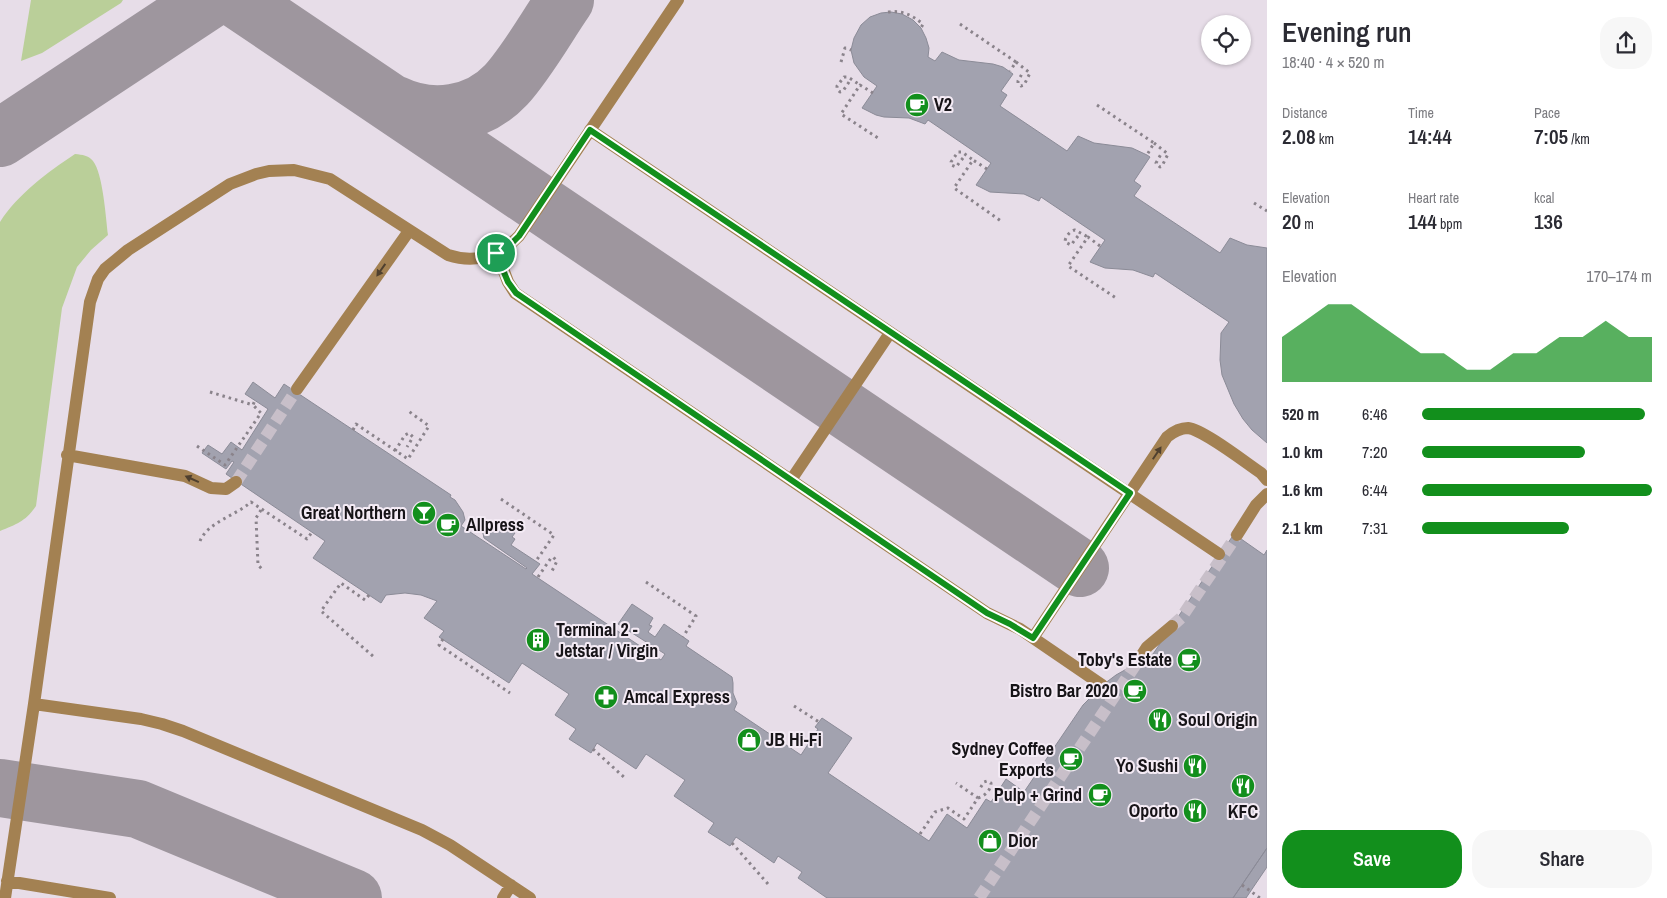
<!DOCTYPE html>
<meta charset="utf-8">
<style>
body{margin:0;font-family:"Archivo Narrow",sans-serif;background:#f7f7f7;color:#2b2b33;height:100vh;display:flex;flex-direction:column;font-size:19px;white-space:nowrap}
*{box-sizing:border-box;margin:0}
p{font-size:16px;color:#7c7c81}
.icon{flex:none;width:28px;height:28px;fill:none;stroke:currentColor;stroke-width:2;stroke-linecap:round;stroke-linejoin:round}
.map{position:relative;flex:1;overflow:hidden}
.details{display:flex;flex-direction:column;background:#fff;width:400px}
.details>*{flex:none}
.buttons{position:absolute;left:1201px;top:15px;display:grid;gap:10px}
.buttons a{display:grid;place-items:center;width:50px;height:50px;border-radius:50%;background:#fff;box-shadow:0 1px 4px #0004;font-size:25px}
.pin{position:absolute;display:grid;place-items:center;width:42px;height:42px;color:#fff;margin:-21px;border:2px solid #fff;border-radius:50%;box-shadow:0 1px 5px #0007}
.round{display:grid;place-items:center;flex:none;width:52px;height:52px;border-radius:20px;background:#f7f7f7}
.head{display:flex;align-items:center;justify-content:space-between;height:85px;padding:0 15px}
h1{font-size:28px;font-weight:600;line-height:38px}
.stats{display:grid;grid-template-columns:repeat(3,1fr);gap:8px;height:85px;padding:5px 15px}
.stats div{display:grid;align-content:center}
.stats b{font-size:21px;font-weight:600}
.stats small{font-size:14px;font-weight:400}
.stats p{font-size:14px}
.chart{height:140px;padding:10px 15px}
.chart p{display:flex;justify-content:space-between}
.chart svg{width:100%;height:90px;margin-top:5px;fill:#128f1c;opacity:.7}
.primary-button{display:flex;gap:10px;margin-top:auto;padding:10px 15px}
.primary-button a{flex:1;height:58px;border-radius:20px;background:#128f1c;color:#fff;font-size:20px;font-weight:600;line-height:58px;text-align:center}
.primary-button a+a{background:#f7f7f7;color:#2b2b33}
ul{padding:0 15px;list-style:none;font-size:16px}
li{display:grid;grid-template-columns:80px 60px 1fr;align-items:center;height:38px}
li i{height:12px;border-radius:6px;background:#128f1c}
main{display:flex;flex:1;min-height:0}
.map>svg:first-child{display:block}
.green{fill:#bacf99}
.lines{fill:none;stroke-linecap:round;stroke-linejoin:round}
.taxiway{stroke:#9e969e;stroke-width:58}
.building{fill:#a2a2af;stroke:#8b8b97}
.minor-tunnel{stroke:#c8bfc9;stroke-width:12;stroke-dasharray:12 6;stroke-linecap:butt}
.path{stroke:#8a838b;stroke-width:3;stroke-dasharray:2.5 4;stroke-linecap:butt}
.minor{stroke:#a38152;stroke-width:12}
.oneway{fill:#4f402f}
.route-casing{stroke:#fff;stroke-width:10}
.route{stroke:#128f1c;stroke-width:6}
.labels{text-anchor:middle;stroke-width:4;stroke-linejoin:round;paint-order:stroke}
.poi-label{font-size:18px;font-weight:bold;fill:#171418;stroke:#f4ebf5;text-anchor:start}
</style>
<main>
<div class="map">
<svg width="1267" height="898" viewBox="0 0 1267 898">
<rect width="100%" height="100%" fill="#e7dde8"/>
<path class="green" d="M31 0H123L121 3 42 53 21 61Z
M75 154C83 155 88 155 93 161 103 173 106 219 108 235L91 250 77 267 62 308 36 506C26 521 17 524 0 531V222C18 194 48 172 75 154Z"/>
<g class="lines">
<path class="taxiway" d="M238 0 1080 568
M394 104C431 122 477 116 506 85 527 62 547 26 565 0
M0 138 209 0
M0 788 138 809 353 898"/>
</g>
<path class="building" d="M891 12 902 14 913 20 921 28 926 38 929 48 928 57 935 61 942 52 959 60 993 64 1003 67 1013 74 1001 91 1007 95 1000 106 1067 151 1078 136 1094 143 1132 148 1147 155 1150 157 1134 181 1141 186 1134 196 1220 253 1230 238 1247 245 1267 248V443L1252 430 1243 419 1234 404 1222 375 1220 360 1221 333 1229 322 1155 273 1153 277 1133 270 1105 268 1090 262 1105 240 1041 197 1039 201 1024 194 990 192 976 185 991 163 928 120 925 124 909 118 884 117 876 115 862 108 877 86 864 77 854 63 851 50 854 38 861 25 870 17 881 13Z
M253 382 275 398 284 384 451 495 450 497 455 500 463 512 465 520 461 526 526 569 527 568 484 538 482 529 488 521 500 529 503 524 515 533 512 537 515 539 511 545 540 564 532 574 661 660 665 654 618 624 632 604 653 618 649 625 652 626 648 632 655 637 664 624 689 641 686 646 732 677 733 683V693L737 703 734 710 801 755 818 729 815 727 822 718 852 738 828 773 929 841 947 814 967 828 986 799 991 802 1006 779 1024 792 1083 705 1104 684 1116 675 1153 654 1234 534 1264 555 1267 550V848L1233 898H827L798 878 802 872 778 856 774 863 736 837 730 846 708 832 714 823 674 796 685 780 646 754 636 769 597 743 591 753 569 739 576 729 555 715 569 694 522 663 509 683 439 637 444 631 424 618 437 601 421 595 405 593 386 595 381 603 313 558 325 541 226 474 234 462 232 461 226 469 202 453 208 445 222 454 231 442 242 450 268 409 245 394Z
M1267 848V867L1246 898H1233Z"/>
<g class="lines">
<path class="minor-tunnel" d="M236 482 297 389
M1172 626 1181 618 1237 535
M979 898 1138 661"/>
<path class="path" d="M888 12C902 10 912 15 923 24L921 28
M960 24 1016 62 1010 71
M841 62 845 48 851 50
M1016 62 1030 73 1024 85 1021 86 1018 84V81L1023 72
M849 82 843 91 840 92 837 89V86L844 77H848L860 85
M873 93 860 85 841 114 878 138
M1097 105 1154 143 1147 155
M1154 143 1168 154 1162 166 1160 167 1156 163 1161 154
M963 158 956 167 951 165V162L958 152H962L973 160
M987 169 973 160 954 188 1001 221
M1254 203 1267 211
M1078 236 1071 245 1065 242C1065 237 1070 231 1075 230L1088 237
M1100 246 1088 237 1068 266 1116 298
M210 392 253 405 255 400
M353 430 356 424 408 459 429 426 407 410
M197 446 225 465 261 413 253 405
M395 451 405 435 409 433 413 437 407 447
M501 499 554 535 536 561
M261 510 256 518 258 565 264 571
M200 541C208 522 235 516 251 502L307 539 312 532
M538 577 551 558 553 557 557 561 552 571
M646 582 696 616 683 637
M369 595 365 600 341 583 321 611 374 657
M443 639 439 645 510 693
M794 706 819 722
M593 749 626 779
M978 798C985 796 991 790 991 783L987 781 984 782 979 790
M920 834 935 812 948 808 964 819 978 798 956 783
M732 843 768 884
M1242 885 1260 898"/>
<path class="minor" d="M590 130 1219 554
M497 253 508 282 515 293 987 613 1020 629 1102 685
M297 389 409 231
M67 455 185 476 211 488 226 489 236 482
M791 480 890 333
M1237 535 1256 505 1267 494
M1033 638 1167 437C1173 432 1180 428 1188 428 1204 430 1246 463 1261 473L1267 480
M1138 661 1147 647 1172 626
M34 704 141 719 162 724 183 731 422 830 450 845 530 898
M7 881 110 898
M5 898 34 704 90 302 98 279 105 269 128 250 230 184 256 174 269 171 294 170 330 179 448 255C475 264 499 256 519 236L678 0
M503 898 511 885"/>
</g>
<defs><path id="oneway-solid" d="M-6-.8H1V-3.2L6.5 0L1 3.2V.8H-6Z" transform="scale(1.25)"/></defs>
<g class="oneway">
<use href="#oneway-solid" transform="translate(381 270) rotate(125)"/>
<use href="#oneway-solid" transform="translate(1157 453) rotate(-56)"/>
<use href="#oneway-solid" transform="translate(192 479) rotate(-156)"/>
</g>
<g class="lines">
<g class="route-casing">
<path id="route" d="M590 130 1130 493 1033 638 1010 624 987 613 516 293 508 282 496 253 509 246 519 236Z"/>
</g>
<use href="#route" class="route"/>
</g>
<defs>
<g id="cafe-disc" transform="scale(1.25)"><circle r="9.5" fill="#128f1c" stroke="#f4ebf5"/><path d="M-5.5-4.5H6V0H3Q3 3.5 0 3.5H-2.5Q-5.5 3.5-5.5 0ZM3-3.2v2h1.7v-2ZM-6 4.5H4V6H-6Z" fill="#fff"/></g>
<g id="bar-disc" transform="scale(1.25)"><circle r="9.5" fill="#128f1c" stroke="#f4ebf5"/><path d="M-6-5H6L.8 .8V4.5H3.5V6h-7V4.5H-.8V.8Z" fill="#fff"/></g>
<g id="building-disc" transform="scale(1.25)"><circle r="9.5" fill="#128f1c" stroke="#f4ebf5"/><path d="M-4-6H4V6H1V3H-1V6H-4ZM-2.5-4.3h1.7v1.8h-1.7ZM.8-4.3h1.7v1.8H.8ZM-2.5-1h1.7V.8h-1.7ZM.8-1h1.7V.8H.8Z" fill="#fff"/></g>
<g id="pharmacy-disc" transform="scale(1.25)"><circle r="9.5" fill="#128f1c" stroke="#f4ebf5"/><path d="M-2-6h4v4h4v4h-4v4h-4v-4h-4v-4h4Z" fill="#fff"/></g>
<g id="restaurant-disc" transform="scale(1.25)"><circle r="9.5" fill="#128f1c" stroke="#f4ebf5"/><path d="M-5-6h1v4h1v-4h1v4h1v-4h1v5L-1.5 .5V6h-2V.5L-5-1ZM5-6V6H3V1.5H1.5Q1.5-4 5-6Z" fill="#fff"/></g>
<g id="shop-disc" transform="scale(1.25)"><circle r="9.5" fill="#128f1c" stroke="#f4ebf5"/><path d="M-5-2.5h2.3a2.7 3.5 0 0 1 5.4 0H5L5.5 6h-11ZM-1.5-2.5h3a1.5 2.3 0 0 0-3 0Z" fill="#fff"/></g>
</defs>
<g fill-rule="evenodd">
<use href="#cafe-disc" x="917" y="105"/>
<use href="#bar-disc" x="424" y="513"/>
<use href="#cafe-disc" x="448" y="525"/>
<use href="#building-disc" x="538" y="640"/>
<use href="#cafe-disc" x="1189" y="660"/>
<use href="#cafe-disc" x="1135" y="691"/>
<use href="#pharmacy-disc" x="606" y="697"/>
<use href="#restaurant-disc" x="1160" y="720"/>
<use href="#shop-disc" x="749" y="740"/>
<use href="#cafe-disc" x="1071" y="759"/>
<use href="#restaurant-disc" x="1195" y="766"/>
<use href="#restaurant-disc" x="1243" y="786"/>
<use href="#cafe-disc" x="1100" y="795"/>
<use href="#restaurant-disc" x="1195" y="811"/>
<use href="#shop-disc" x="990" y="841"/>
</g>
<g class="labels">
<g class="poi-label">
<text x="934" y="111">V2</text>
<text x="406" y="519" text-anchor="end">Great Northern</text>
<text x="466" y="531">Allpress</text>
<text x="556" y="636">Terminal 2 -<tspan x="556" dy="21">Jetstar / Virgin</tspan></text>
<text x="1172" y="666" text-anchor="end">Toby's Estate</text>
<text x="1118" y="697" text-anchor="end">Bistro Bar 2020</text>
<text x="624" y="703">Amcal Express</text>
<text x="1178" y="726">Soul Origin</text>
<text x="766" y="746">JB Hi-Fi</text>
<text x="1054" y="755" text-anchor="end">Sydney Coffee<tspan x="1054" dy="21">Exports</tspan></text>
<text x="1178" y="772" text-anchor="end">Yo Sushi</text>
<text x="1082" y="801" text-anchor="end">Pulp + Grind</text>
<text x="1178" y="817" text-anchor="end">Oporto</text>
<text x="1243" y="818" text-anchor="middle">KFC</text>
<text x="1008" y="847">Dior</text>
</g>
</g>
</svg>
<div class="buttons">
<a><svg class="icon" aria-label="locate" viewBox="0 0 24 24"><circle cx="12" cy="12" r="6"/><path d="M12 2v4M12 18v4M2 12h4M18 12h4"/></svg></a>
</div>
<div class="pin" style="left:496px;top:253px;background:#1e9e55"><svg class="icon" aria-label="arrive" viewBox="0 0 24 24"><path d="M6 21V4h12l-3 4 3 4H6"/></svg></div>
</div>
<section class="details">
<div class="head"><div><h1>Evening run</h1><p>18:40 · 4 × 520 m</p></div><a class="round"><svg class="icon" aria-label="share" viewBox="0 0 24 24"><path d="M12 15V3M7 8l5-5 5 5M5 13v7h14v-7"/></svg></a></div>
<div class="stats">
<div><p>Distance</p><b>2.08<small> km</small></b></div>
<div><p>Time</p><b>14:44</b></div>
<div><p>Pace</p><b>7:05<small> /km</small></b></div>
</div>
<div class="stats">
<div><p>Elevation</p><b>20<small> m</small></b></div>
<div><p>Heart rate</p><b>144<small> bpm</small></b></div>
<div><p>kcal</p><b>136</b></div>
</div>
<div class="chart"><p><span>Elevation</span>170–174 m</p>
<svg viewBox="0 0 160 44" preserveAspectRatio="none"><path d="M0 44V22L10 14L20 6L30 6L40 14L50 22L60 30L70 30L80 38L90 38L100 30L110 30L120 22L130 22L140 14L150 22L160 22V44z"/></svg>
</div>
<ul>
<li><b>520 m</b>6:46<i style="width:97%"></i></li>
<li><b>1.0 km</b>7:20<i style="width:71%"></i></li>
<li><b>1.6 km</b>6:44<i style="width:100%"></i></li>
<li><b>2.1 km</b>7:31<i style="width:64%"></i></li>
</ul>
<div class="primary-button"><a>Save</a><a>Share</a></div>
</section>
</main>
